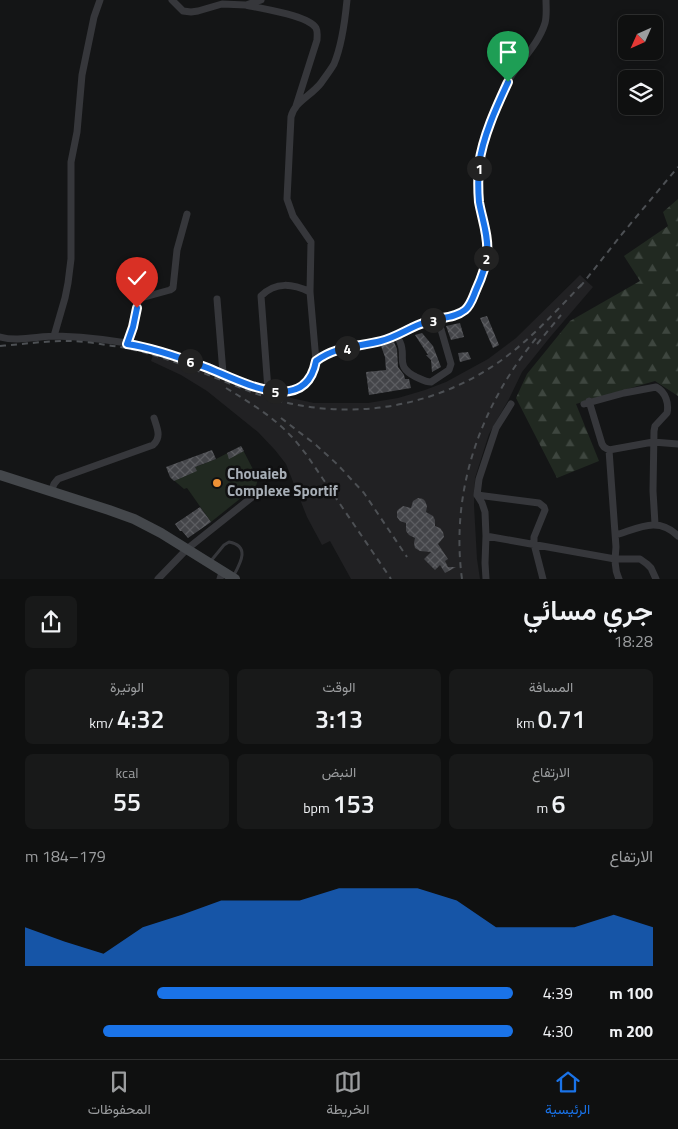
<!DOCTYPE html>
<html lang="ar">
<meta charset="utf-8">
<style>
body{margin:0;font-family:"Titillium Web",Vazirmatn,sans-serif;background:#181919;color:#f1f3f6;direction:rtl;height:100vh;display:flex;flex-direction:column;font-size:19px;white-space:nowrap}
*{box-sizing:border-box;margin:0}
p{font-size:16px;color:#9b9d9f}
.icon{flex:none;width:28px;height:28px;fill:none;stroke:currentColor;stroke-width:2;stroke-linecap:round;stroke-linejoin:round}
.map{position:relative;height:579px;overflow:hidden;direction:ltr}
.drawer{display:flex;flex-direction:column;background:#0f1010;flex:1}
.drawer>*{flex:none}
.needle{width:32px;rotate:225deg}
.controls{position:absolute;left:618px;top:15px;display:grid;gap:10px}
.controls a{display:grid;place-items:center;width:45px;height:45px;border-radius:8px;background:#0f1010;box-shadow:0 2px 8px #0003,0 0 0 1px #2f3030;font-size:25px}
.pin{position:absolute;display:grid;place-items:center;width:42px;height:42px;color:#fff;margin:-51px -21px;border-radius:50% 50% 50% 0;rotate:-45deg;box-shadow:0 0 5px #0007}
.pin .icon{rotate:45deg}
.km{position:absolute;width:25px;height:25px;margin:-12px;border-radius:50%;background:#222;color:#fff;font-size:14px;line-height:25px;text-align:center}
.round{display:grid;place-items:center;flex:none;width:52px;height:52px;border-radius:8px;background:#181919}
.overview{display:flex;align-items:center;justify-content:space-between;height:85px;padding:0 25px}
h1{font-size:28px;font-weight:600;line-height:38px}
.figures{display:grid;grid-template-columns:repeat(3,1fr);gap:8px;height:85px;padding:5px 25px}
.figures div{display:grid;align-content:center;border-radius:8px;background:#181919;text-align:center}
.figures b{font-size:25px;font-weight:600}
.figures small{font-size:14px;font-weight:400}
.figures p{font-size:14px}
.chart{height:140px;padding:10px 25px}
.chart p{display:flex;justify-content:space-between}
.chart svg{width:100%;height:90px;margin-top:5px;fill:#1a73e8;opacity:.7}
ul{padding:0 25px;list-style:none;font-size:16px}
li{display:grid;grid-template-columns:80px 60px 1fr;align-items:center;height:38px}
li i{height:12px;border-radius:6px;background:#1a73e8}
.tabs{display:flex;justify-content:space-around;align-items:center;height:70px;border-top:1px solid #2f3030;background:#0f1010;font-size:14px;color:#9b9d9f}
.tabs a{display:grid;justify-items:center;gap:2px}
.tabs .current{color:#1a73e8}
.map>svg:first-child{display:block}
.built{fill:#212123}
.forest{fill:url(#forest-firs)}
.park{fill:#212921}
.building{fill:url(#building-cross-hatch)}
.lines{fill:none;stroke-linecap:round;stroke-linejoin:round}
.lane{stroke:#36373b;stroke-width:3}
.street{stroke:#36373b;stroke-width:7}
.secondary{stroke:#44474b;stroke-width:10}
.rail{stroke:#4d5054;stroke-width:2;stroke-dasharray:6 5;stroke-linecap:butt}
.route-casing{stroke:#fff;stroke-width:10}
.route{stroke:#1a73e8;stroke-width:6}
.poi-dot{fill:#ee9135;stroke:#101011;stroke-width:2}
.labels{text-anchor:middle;stroke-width:5;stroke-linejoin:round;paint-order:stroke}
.poi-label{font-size:15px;font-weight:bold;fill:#a7aeb6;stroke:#101011;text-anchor:start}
</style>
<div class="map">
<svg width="678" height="579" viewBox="0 0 678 579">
<defs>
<pattern id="forest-firs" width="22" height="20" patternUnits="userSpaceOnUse" patternTransform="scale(1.25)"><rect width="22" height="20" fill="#212921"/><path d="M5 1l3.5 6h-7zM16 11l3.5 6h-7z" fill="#3e463f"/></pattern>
<pattern id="building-cross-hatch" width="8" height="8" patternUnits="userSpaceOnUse" patternTransform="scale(1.25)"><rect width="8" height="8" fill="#444549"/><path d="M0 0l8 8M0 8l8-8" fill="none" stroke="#5c5d61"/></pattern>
</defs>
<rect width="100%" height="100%" fill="#141516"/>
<path class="built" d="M580 275 593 287 551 336 522 372 509 399 489 434 475 478 474 505 477 559 480 579H351L330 541 322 545 307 517 286 464 275 450 258 432 207 391 181 375 151 361 154 352 217 375 233 382 264 392 314 403H368L398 398 425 390 446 382 488 359 516 338Z"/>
<path class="forest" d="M678 199V396L655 381 576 404 599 461 557 478 516 398 527 374 570 321 640 281 624 256 668 226 663 212Z"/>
<path class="park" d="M241 446 258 479 256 486 211 522 187 488 184 489 170 477 216 459Z"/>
<path class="building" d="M487 316 499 345 493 348 480 318Z
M460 323 464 337 451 340 446 326Z
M422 333 433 346 441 367 432 372 431 360 426 355H428L415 335Z
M394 342 397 349 398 367 404 375 405 379H409L411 388 369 395 366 372 386 370 385 357 381 346Z
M468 352 471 359 460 362 458 353Z
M241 446 244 451 229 459 227 453Z
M212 450 216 459 195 467 197 471 174 481 170 477 166 467Z
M418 498 423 499 425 501 427 506 426 512 433 516 435 520V526L440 528 443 532 444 537 438 544 448 559 445 561 448 567H456L445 573 440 565 435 570 424 559 431 552 420 551 415 548 414 543 415 538 409 535 406 531V523L400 521 397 517V511L399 509 403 506 411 508 413 501Z
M200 507 211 522 188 538 182 531H180L175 524Z"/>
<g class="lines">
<path class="lane" d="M210 562 224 545 229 542C250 546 241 562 234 575"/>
<path class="street" d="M172 0 183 11 191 12 198 11 222 4 246 5 261 0
M246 5C262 9 308 15 316 28 318 32 317 36 317 40L296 106
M217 299 223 373
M54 336 65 298 68 283 71 259V162L77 132 82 75 94 17 100 0
M396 336C396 336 400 341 400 342 407 357 394 366 416 377 421 379 425 382 431 382L449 370 451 364 438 319
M0 337C18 342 38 336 57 336 85 337 120 341 147 347 161 350 173 355 187 360 198 364 211 368 222 373 241 381 262 393 283 391 302 390 313 379 316 361L310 292 311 242 293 216 287 199 291 117C294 102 311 96 321 83 325 77 330 71 334 64 342 45 345 21 347 0
M127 344 133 327 137 303 141 298 170 290 173 288 177 250 187 214
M316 361C336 346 357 347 380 341 396 337 410 328 425 322 438 317 454 319 465 310 471 306 473 298 476 291 480 279 486 268 487 255 489 237 482 220 479 203 477 189 478 175 480 161 484 135 495 106 507 83 518 62 538 46 545 23 547 16 546 7 546 0
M268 390 261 296C276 281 293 284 310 292
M589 401 602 444 604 447 609 450 653 442 678 444
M584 404 624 393 656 387C666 392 669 404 667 413L655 426 654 431 653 491 655 524
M609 450 616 547C615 558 614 569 619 579
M51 492 54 484 58 479 153 445C162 437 157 428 154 418
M477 495 539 503 544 507 545 510 534 537V544L543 579
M616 535C639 528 658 516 678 536
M486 536 485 512 482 503 477 495 479 479 496 428 511 404
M158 579 187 549 261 490
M220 579 222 572
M486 579 485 563 486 536 615 559H640L647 564 651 568 656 579"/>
<path class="secondary" d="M0 475 109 510 134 519 161 533 235 579"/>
<path class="rail" d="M580 287 622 234 678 167
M537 344 561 315
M0 346C23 344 46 341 68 341 80 341 94 343 106 345 159 351 207 376 257 394 336 422 423 412 493 366 528 343 556 311 585 281
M226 388C249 402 272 416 290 435 296 441 301 448 306 454L391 579
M281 418 316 445 337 464 364 493 407 557
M462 579C450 490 481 404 538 336"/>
</g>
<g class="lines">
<g class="route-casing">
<path id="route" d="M137 308 133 327 127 344C154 348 179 357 205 367 237 379 305 419 316 361 336 346 357 347 381 341 397 337 410 327 426 322 438 317 454 319 465 310 471 305 473 297 476 290 481 279 486 267 487 254 489 237 482 219 479 202 478 190 478 177 479 164 483 136 496 108 508 82"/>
</g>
<use href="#route" class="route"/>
</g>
<circle class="poi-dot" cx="217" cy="483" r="5"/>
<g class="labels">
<g class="poi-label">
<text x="227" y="479">Chouaieb<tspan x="227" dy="17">Complexe Sportif</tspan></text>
</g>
</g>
</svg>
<div class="controls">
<a><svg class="needle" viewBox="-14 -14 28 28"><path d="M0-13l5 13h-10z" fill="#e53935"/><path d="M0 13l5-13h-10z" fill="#9b9d9f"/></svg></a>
<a><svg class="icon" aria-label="layers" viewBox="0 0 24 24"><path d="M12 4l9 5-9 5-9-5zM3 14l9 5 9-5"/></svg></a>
</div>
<div class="pin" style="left:508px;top:82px;background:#1e9e55"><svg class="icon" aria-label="arrive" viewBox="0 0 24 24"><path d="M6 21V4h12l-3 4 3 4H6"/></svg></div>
<div class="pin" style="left:137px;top:308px;background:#d93025"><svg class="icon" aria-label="check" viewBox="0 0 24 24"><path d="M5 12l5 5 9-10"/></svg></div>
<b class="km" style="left:479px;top:168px">1</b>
<b class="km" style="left:486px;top:258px">2</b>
<b class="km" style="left:433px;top:320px">3</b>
<b class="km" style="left:347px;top:348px">4</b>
<b class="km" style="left:275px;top:391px">5</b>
<b class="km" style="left:190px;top:361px">6</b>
</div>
<section class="drawer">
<div class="overview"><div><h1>جري مسائي</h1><p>18:28</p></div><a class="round"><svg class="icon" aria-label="share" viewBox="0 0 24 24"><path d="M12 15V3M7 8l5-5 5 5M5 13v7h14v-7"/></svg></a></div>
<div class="figures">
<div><p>المسافة</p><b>0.71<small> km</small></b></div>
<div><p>الوقت</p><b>3:13</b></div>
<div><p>الوتيرة</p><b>4:32<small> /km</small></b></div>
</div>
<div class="figures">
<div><p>الارتفاع</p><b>6<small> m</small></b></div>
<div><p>النبض</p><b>153<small> bpm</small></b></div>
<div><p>kcal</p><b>55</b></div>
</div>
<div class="chart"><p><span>الارتفاع</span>179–184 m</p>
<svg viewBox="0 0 160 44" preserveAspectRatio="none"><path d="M0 44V25L10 32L20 38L30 25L40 19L50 12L60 12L70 12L80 6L90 6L100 6L110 12L120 25L130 25L140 25L150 19L160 25V44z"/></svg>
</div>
<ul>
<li><b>100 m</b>4:39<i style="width:73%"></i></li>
<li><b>200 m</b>4:30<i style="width:84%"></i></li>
</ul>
</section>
<nav class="tabs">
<a class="current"><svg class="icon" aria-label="home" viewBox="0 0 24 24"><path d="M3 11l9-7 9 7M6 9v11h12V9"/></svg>الرئيسية</a>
<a><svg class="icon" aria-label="map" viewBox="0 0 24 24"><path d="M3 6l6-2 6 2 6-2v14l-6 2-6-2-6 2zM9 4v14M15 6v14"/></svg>الخريطة</a>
<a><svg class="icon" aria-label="saved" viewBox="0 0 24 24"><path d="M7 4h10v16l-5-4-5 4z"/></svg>المحفوظات</a>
</nav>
